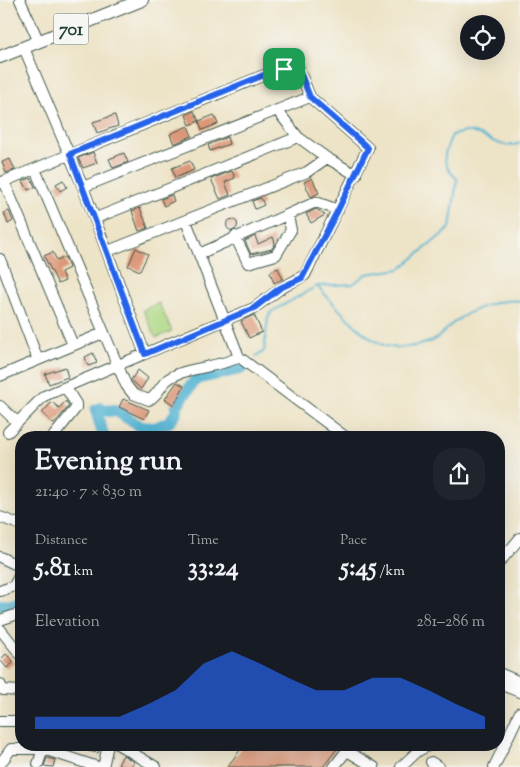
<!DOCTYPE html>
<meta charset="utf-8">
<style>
body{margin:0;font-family:"Sorts Mill Goudy",serif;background:#20242c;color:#f1f3f6;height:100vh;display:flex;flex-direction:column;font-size:19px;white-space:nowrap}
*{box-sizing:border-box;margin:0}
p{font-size:16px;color:#9ea1a6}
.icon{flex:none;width:28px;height:28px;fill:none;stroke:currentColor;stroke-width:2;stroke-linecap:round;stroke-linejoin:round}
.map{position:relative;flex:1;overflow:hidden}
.drawer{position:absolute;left:15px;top:431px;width:490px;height:320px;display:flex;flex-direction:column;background:#171b24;border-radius:20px;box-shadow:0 5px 20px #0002}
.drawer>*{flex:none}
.fabs{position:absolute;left:460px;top:15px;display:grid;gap:10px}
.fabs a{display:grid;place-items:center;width:45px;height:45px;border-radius:50%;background:#171b24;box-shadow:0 5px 20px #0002;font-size:25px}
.pin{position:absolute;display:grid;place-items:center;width:42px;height:42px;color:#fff;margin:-21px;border-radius:10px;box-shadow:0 2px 8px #0006}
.round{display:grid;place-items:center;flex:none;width:52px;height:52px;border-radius:20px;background:#20242c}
.overview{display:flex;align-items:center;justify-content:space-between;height:85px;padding:0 20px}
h1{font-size:28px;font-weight:700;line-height:38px}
.figures{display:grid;grid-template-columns:repeat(3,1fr);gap:8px;height:85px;padding:5px 20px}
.figures div{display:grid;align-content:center}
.figures b{font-size:25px;font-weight:700}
.figures small{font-size:14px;font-weight:400}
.figures p{font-size:14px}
.chart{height:140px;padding:10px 20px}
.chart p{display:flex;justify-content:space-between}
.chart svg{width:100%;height:90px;margin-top:5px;fill:#2563eb;opacity:.7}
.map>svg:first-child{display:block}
.green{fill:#aed883;stroke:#668a5c}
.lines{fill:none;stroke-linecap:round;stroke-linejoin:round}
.stream{stroke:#53b3d1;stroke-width:2}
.river{stroke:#53b3d1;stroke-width:12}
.building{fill:#dc9778}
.minor-casing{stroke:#3e564a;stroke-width:12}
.major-casing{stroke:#3e564a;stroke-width:14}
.minor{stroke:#fff;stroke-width:10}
.major{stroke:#fff;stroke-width:12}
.route-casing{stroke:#fff;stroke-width:10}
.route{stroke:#2563eb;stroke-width:6}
.labels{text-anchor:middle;stroke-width:4;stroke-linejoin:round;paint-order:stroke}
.shield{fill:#f6f6f2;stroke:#60746d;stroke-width:1}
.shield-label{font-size:18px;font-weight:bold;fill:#1f3d34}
</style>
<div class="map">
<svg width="520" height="767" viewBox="0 0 520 767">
<rect width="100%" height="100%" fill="#f6f6f2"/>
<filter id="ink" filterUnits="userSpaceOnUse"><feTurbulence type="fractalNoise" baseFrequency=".02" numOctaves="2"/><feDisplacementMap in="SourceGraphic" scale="10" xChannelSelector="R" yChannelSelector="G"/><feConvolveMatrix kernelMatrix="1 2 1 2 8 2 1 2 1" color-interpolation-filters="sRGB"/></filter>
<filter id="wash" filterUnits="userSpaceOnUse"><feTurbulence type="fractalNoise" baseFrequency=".0096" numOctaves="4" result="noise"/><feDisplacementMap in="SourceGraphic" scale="20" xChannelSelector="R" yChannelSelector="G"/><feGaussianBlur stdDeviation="1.12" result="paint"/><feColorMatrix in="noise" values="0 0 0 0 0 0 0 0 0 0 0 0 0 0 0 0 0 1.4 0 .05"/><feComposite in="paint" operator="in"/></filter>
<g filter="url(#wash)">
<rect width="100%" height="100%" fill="#ede3c6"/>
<path class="green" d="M159 303 172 331 156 338 143 310Z"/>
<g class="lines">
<path class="stream" d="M317 286C335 304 362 338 386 346 399 350 420 346 432 341 439 338 446 329 452 324 469 310 499 298 520 301
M256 357 264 351 268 318 271 312 317 286 353 284 366 274 400 269 450 228 457 179C440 163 443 155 452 135 457 134 466 131 471 132 488 136 502 151 520 143"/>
<path class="river" d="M104 438 96 410 101 408 108 411 115 410 141 427 155 428 169 422 176 413 177 405 196 379 240 369 246 365
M0 605 13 604 21 599"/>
</g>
<g id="blocks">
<path class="building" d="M194 111 199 121 190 125 186 115Z
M115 115 118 126 97 133 93 122Z
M214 115 218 124 202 130 199 121Z
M188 126 192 136 174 144 170 134Z
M227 137 229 144 210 151 208 145Z
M93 152 97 163 83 168 78 158Z
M124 153 128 162 113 168 109 159Z
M10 159 15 170 6 173 2 162Z
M190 161 194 170 175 178 172 168Z
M232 171 235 178 225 182 230 195 220 199 211 179Z
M31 178 35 187 28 190 23 181Z
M312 178 319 193 311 197 304 182Z
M63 180 67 187 60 191 56 184Z
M172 195 174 201 164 206 161 199Z
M261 198 264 205 255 209 252 201Z
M140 208 148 228 139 231 132 211Z
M316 209 325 215 311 223 306 214Z
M9 211 13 221 8 224 4 213Z
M226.5 225a5.5 5.5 0 1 1 11 0a5.5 5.5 0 1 1-11 0Z
M255 236 258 244 273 237 275 243 272 249 251 254 245 241Z
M136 248 148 254 140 271 128 266Z
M53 252 57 261 65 257 69 268 61 272 65 281 58 284 44 256Z
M278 268 283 279 274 283 270 272Z
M254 315 262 332 249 338 241 321Z
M93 353 97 363 88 366 85 357Z
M65 367 68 377 49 384 45 374Z
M138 370 148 378 141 389 131 380Z
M177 382 184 386 174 405 165 399Z
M123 399 149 410 144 419 119 407Z
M66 401 69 406 54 424 42 413 52 402 59 408Z
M6 654 14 662 7 668 0 660Z
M90 745H100L98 753 88 751Z
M244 745H340L323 767H227Z
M123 755 134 762 130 767 118 765Z
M47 758 55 760 53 767 44 766Z"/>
</g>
</g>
<g filter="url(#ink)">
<use href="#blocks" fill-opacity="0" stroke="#3e564a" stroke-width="1"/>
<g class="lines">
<g class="minor-casing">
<path id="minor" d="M20 0 39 42
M24 48 83 187 145 354
M277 110 298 137 327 158 356 175
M35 169 126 385 133 394 149 400C158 395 160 386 167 380 183 367 219 368 239 357
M4 181 73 345
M0 183 296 62 310 97 368 148 305 275 280 289 254 308 44 396 8 432
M83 187 310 97
M96 218 298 137
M186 221 239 357 347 438
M235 236 248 263 276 255 291 230 288 216
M108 251 307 172 327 158
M199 254 316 202 338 210
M0 259 38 360
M0 376 103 333
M0 406 17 422
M52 438 76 408V404L66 388
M0 517 21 525
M0 557 21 567
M499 563 520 538
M0 591 14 586 21 572
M0 620 21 613
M0 629 21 655
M499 673 520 682
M0 684 3 690 21 691
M499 684 520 692
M0 721H21
M119 745 156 767
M347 751 374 767
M431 762 439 767
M0 764 11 749H43L98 767
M38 764 43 749
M103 767 108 745
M334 767 351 745
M401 767 418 751 430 745
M494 767 520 712"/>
</g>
<g class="major-casing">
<path id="major" d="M0 57 142 0"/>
</g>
<use href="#minor" class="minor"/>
<use href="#major" class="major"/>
</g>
</g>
<g class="lines" filter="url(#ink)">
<g class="route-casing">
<path id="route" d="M296 62 310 97 368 148 338 210 302 278 280 288 254 308 145 354 70 154Z"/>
</g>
<use href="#route" class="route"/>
</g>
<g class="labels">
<rect class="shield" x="53.5" y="13.5" width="35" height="31" rx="4"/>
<g class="shield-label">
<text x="71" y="35">701</text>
</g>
</g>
</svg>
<div class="fabs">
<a><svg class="icon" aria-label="locate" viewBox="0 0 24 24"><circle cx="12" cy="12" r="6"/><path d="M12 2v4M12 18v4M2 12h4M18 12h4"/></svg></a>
</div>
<div class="pin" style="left:284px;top:69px;background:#1e9e55"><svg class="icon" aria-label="arrive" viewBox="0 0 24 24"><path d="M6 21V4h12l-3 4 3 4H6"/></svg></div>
<section class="drawer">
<div class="overview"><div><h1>Evening run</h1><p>21:40 · 7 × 830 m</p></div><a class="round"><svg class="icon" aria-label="share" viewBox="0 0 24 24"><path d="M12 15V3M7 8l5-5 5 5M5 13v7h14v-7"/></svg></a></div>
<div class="figures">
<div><p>Distance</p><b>5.81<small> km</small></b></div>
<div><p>Time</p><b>33:24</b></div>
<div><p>Pace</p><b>5:45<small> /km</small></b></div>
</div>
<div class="chart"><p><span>Elevation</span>281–286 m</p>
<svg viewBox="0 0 160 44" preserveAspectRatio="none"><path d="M0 44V38L10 38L20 38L30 38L40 32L50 25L60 12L70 6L80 12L90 19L100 25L110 25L120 19L130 19L140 25L150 32L160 38V44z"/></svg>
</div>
</section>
</div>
